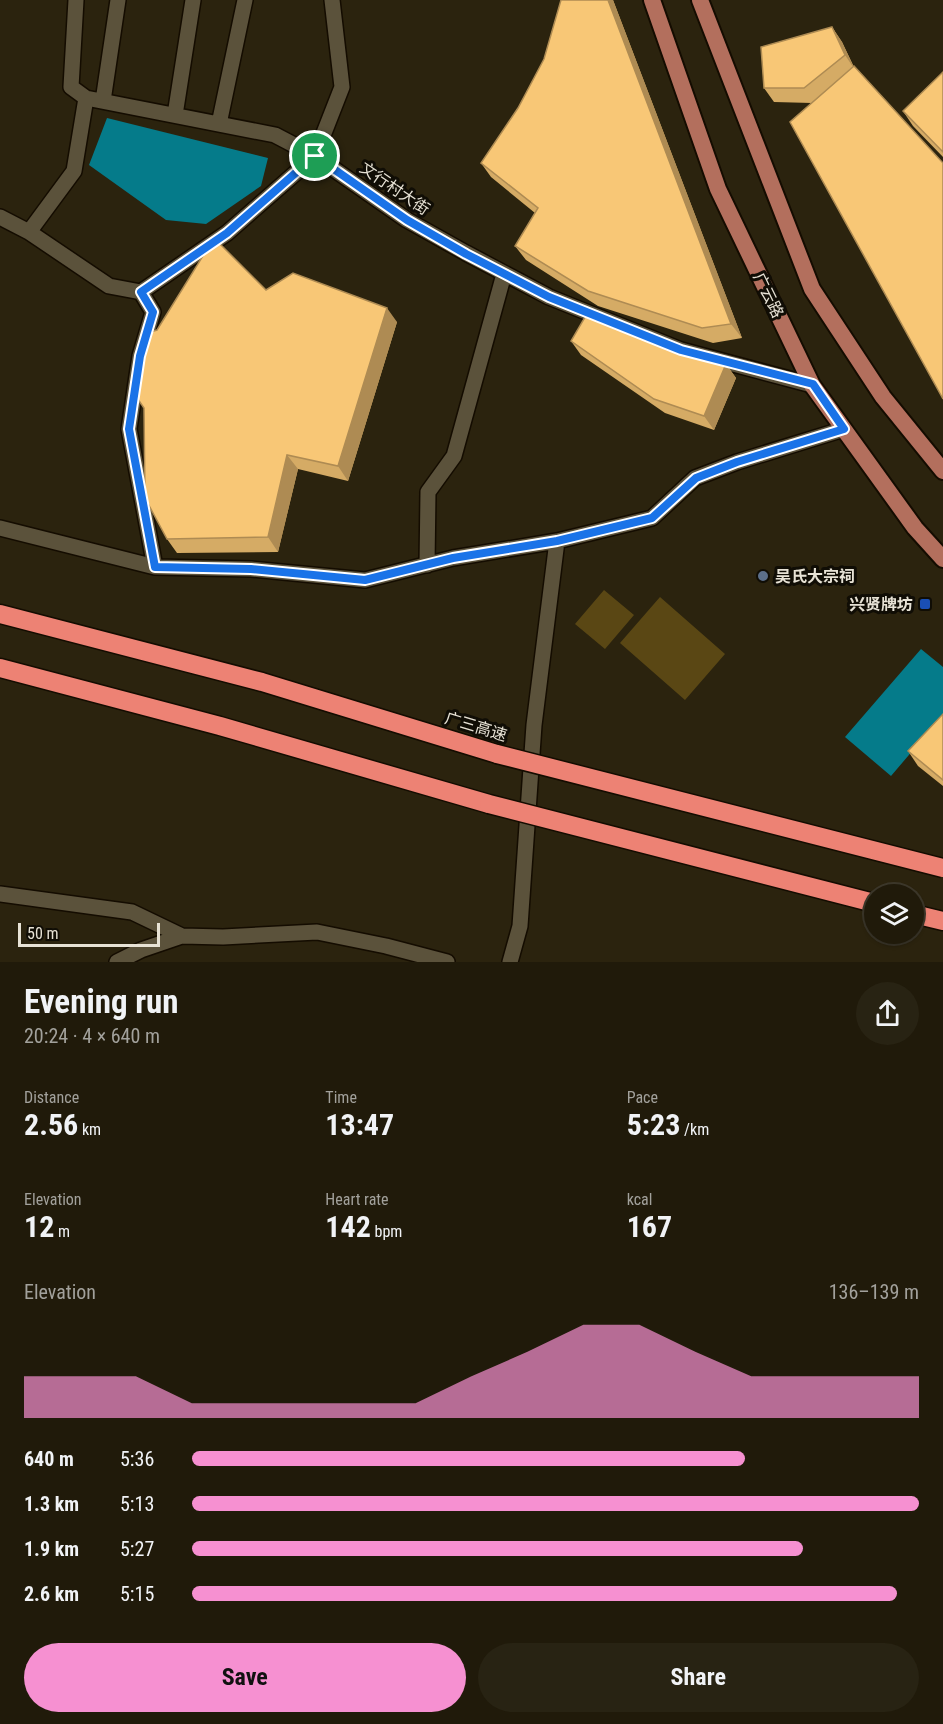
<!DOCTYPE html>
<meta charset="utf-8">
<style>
body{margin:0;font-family:"Roboto Condensed","Noto Sans SC",sans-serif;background:#282313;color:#f1f3f6;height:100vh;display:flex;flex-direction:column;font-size:22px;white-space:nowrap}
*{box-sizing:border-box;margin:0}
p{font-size:20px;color:#a2a19c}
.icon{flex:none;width:33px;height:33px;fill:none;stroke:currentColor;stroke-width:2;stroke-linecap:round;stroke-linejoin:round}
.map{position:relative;height:962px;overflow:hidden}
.sheet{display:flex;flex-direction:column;background:#201a0a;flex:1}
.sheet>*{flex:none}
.buttons{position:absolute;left:864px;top:884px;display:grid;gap:12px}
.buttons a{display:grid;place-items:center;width:60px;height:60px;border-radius:50%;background:#201a0a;box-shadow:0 2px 4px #0004,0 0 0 2px #3d382b;font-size:30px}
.scale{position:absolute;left:18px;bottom:15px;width:142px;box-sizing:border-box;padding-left:6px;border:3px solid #e7e2d5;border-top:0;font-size:16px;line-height:21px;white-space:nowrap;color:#e7e2d5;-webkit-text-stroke:4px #100d05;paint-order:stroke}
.pin{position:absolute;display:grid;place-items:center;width:51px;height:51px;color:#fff;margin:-26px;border:3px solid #fff;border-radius:50%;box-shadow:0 2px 6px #0007}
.round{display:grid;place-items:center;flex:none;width:63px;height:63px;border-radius:32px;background:#282313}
.head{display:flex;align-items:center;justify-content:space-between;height:102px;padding:0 24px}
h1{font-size:33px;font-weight:700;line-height:45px}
.figures{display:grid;grid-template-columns:repeat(3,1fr);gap:9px;height:102px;padding:6px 24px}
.figures div{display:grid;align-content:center}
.figures b{font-size:30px;font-weight:700}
.figures small{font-size:16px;font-weight:400}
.figures p{font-size:16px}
.chart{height:168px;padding:12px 24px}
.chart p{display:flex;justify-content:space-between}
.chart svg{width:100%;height:108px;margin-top:6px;fill:#f690d1;opacity:.7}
.primary-button{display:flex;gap:12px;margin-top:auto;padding:12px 24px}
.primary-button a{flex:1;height:69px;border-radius:36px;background:#f690d1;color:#111;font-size:24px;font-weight:700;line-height:69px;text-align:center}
.primary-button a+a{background:#282313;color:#f1f3f6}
ul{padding:0 24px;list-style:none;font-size:20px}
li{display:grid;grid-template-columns:96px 72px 1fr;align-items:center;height:45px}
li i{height:15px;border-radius:8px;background:#f690d1}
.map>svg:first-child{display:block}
.green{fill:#5a4714}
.water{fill:#057b8a}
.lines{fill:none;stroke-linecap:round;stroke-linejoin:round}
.minor-casing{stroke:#140c00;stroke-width:18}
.primary-casing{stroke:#140c00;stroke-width:20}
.motorway-casing{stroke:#140c00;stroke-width:21}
.minor{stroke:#5b523b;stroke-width:15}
.primary{stroke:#b36f5d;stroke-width:16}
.motorway{stroke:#ed8274;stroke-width:18}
.motorway-bridge-casing{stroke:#140c00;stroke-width:21;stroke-linecap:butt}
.motorway-bridge{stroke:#ed8274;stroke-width:18}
.wall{fill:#d5ab65}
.shaded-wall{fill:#ae8b53}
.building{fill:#f8c776;stroke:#ae8b53;stroke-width:1.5}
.route-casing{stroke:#fff;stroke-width:12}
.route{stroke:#1a73e8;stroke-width:8}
.service-dot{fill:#5c6f8a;stroke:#100d05;stroke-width:2}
.transit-dot{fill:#1a4fb4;stroke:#100d05;stroke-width:2}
.labels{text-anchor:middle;stroke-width:6;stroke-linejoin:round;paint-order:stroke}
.street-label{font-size:16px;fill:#e7e2d5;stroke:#100d05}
.poi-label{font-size:16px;font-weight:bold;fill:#e7e2d5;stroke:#100d05;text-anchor:start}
</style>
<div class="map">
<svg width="943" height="962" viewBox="0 0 943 962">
<rect width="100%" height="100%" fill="#2b230e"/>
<path class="green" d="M604 590 634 615 605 649 575 624Z
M660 597 725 654 685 700 620 643Z"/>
<path class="water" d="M107 118 268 158 261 186 206 224 166 220 89 165Z
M921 649 943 667V715L891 776 845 737Z"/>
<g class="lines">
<g class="minor-casing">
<path id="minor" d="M76 0 71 87 86 98
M103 101 118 0
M175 115 193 0
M219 124 245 0
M0 217 29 232 74 171 86 98 275 135 315 156 407 220 466 253 549 297 681 350 812 385
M29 232 109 286 141 292 227 233 315 156 342 87 332 0
M141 292 153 312 140 356 129 429 155 567
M0 528 155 567 251 569 365 580 453 558 557 541 652 518 695 478 737 462 844 429
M427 565 428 492 454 456 504 274
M0 894 132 912 182 936
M117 962 141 950 182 936 223 937 317 932 386 946 447 962
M510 962 520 926 534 725 557 541"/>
</g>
<g class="primary-casing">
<path id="primary" d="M652 0 718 189 812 385 915 528 943 559
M700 0 812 289 883 397 943 471"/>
</g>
<g class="motorway-casing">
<path id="motorway" d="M0 614 262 682 497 754
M0 668 220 726 489 804
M914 914 943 921"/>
</g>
<use href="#minor" class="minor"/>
<use href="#primary" class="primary"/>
<use href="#motorway" class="motorway"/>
<g class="motorway-bridge-casing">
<path id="motorway-bridge" d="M497 754 943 868
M489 804 874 903"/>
</g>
<use href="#motorway-bridge" class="motorway-bridge"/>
</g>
<path class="wall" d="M561 0H613L742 338 713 343 598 306 526 260 515 246 535 213 491 177 481 163 518 108 544 59Z
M832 27 842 42 854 67 812 103 774 102 764 88Z
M943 72V157L913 126 903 111Z
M266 290 397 322 348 481 298 469 278 552 177 553 167 539 157 330Z
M571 341 665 346 726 364 736 378 714 430 665 413 581 355Z
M943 714V786L918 766 908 751Z"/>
<path class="shaded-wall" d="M608 0H613L742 338 731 324Z
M832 27 842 42 855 70 845 55Z
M387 308 397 322 348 481 338 466Z
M726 364 736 378 714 430 704 416Z
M287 455 298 469 278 552 268 537Z"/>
<path class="building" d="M561 0H608L731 324 702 328 588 291 515 246 538 208 481 163 518 108 544 59Z
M832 27 845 55 804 88H764L761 47Z
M854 66 943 163V399L790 122Z
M943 72V152L903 111Z
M214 238 266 290 293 273 387 308 338 466 287 455 268 537 167 539 145 498 144 408 133 392 147 333 157 330Z
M588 312 665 346 726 364 704 416 654 399 571 341Z
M943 714V780L908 751Z"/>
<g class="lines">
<g class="route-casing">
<path id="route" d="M315 156 407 220 466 254 549 297 681 350 813 384 844 429 737 462 696 478 652 518 557 541 453 558 365 580 251 569 155 567 129 429 140 356 153 312 141 292 227 233Z"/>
</g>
<use href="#route" class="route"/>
</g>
<circle class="service-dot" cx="763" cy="576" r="6"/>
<rect class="transit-dot" x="919" y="598" width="12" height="12" rx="3"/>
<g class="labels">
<g class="street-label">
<text transform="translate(395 188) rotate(34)" y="6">文行村大街</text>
<text transform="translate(769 295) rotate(64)" y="6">广云路</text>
<text transform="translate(476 726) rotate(17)" y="6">广三高速</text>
</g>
<g class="poi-label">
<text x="775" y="582">吴氏大宗祠</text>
<text x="913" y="610" text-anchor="end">兴贤牌坊</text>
</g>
</g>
</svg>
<div class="buttons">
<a><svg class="icon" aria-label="layers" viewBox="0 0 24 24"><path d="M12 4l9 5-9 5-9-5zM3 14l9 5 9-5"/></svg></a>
</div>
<div class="scale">50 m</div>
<div class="pin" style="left:315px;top:156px;background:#1e9e55"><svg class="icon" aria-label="arrive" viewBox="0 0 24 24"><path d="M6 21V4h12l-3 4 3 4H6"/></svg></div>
</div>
<section class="sheet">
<div class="head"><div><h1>Evening run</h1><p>20:24 · 4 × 640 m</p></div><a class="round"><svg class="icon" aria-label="share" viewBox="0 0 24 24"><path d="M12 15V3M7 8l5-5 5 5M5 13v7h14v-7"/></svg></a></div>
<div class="figures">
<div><p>Distance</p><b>2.56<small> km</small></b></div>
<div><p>Time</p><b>13:47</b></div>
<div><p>Pace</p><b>5:23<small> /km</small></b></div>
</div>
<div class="figures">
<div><p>Elevation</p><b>12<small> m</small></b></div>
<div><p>Heart rate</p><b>142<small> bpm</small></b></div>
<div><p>kcal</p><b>167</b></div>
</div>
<div class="chart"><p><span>Elevation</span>136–139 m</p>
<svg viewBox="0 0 160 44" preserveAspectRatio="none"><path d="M0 44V27L10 27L20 27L30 38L40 38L50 38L60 38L70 38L80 27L90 17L100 6L110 6L120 17L130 27L140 27L150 27L160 27V44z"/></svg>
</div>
<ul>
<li><b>640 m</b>5:36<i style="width:76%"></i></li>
<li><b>1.3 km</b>5:13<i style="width:100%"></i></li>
<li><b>1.9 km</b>5:27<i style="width:84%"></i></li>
<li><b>2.6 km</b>5:15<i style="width:97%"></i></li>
</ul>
<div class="primary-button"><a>Save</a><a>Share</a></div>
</section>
